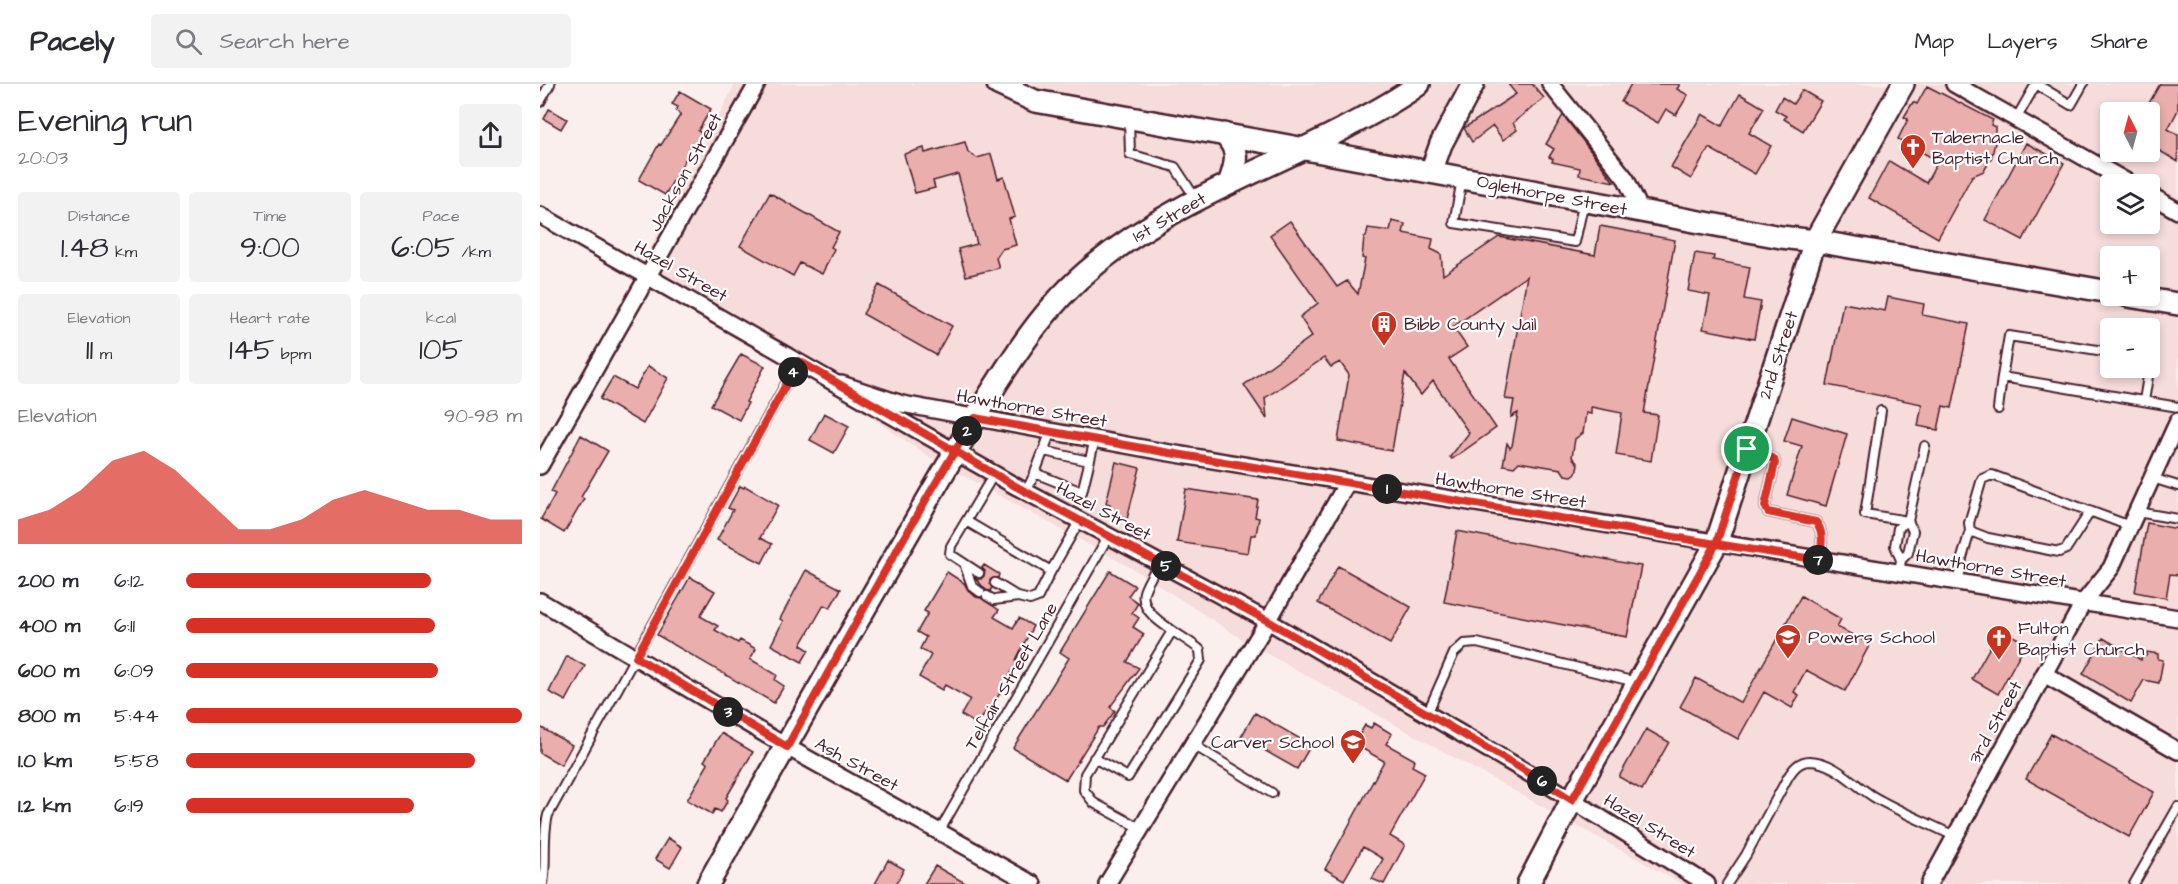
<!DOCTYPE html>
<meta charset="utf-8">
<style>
body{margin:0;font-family:"Architects Daughter",sans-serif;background:#f2f2f3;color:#2b2b33;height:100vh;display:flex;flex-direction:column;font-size:22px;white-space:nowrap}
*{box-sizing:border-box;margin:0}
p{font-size:20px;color:#7c7c81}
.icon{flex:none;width:33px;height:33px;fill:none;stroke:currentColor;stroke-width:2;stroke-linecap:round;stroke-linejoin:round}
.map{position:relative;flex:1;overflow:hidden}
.panel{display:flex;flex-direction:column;background:#fff;width:540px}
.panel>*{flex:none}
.needle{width:39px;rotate:354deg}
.tools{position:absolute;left:1560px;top:18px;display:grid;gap:12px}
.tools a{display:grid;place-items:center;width:60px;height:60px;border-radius:6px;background:#fff;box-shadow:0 3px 9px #0003;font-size:30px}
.pin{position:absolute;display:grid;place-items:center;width:51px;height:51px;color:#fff;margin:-26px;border:3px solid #fff;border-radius:50%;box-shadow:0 2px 6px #0007}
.km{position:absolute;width:30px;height:30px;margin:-15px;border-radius:50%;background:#222;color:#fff;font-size:16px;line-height:30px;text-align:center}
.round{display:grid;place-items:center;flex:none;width:63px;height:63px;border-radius:6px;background:#f2f2f3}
.overview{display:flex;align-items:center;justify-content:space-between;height:102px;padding:0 18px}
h1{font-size:33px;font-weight:600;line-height:45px}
.stats{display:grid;grid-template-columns:repeat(3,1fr);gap:9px;height:102px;padding:6px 18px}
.stats div{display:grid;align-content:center;border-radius:6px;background:#f2f2f3;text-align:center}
.stats b{font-size:30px;font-weight:600}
.stats small{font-size:16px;font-weight:400}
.stats p{font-size:16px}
.chart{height:168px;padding:12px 18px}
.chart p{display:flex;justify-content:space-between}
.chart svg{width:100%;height:108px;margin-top:6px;fill:#d93025;opacity:.7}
ul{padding:0 18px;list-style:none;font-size:20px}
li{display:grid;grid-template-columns:96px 72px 1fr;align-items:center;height:45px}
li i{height:15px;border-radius:8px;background:#d93025}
header{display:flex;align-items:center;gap:36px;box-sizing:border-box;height:84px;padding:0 30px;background:#fff;border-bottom:2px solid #e1e1e2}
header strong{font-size:28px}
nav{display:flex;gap:33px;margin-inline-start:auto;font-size:21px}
.search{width:420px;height:54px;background:#f2f2f3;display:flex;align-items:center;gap:15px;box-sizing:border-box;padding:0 21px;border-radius:6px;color:#7c7c81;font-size:22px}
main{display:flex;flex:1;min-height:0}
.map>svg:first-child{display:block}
.built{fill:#f6dcda;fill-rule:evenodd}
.building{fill:#eaaeac;stroke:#4a1f2b;stroke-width:1.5}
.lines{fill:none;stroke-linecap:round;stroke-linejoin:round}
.lane-casing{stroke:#4a1f2b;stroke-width:12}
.street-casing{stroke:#4a1f2b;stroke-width:20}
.secondary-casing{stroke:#4a1f2b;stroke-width:26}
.lane{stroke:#fff;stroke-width:8}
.street{stroke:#fff;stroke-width:15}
.secondary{stroke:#fff;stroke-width:21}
.route-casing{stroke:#fff;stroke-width:12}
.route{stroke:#d93025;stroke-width:8}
.labels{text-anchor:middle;stroke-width:4.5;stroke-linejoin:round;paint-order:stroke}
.poi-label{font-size:18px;fill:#4a1f2b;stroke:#fff;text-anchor:start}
.street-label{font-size:18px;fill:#4a1f2b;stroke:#fff}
</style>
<header>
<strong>Pacely</strong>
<div class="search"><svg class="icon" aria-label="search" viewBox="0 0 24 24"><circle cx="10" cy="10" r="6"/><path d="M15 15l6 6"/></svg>Search here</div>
<nav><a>Map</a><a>Layers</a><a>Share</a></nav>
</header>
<main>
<section class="panel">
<div class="overview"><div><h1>Evening run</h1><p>20:03</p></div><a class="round"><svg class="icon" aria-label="share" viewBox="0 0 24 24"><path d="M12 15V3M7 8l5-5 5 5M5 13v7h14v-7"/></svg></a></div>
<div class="stats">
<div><p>Distance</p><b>1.48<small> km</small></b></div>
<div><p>Time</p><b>9:00</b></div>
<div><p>Pace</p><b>6:05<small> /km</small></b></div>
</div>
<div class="stats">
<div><p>Elevation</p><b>11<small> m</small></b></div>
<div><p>Heart rate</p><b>145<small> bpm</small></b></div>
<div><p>kcal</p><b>105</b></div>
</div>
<div class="chart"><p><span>Elevation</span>90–98 m</p>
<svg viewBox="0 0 160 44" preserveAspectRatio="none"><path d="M0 44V34L10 30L20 22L30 10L40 6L50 14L60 26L70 38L80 38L90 34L100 26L110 22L120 26L130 30L140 30L150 34L160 34V44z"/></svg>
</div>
<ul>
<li><b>200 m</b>6:12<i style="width:73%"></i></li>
<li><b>400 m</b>6:11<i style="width:74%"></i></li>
<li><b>600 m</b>6:09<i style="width:75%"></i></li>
<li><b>800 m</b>5:44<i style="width:100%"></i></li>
<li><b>1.0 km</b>5:58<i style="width:86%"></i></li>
<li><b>1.2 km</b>6:19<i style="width:68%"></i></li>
</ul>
</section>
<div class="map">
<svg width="1638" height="800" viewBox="0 0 1638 800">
<rect width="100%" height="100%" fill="#fbefee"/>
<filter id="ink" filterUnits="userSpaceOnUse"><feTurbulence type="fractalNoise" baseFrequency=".0167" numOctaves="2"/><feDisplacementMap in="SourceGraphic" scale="12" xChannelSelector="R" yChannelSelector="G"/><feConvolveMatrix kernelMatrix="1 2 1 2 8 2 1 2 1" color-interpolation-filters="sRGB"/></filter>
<g filter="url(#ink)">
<path class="built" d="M195 0H1638V800H1142L708 559 595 486 391 374 103 178ZM1570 28H1610V68H1570ZM1570 100H1610V140H1570ZM1570 172H1610V212H1570ZM1570 244H1610V284H1570Z"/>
<path class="building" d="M968 0H992L1004 14 973 39 977 46 963 56 953 42 932 58 924 44 976 10Z
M1091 0H1140L1137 5 1148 11 1136 31 1126 25 1118 39 1081 18Z
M1620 0H1638V26L1628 45 1638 51V78L1610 61V28H1604Z
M1387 2 1453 36 1451 41 1455 43V59L1451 75 1444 87 1432 92 1398 154 1329 114 1349 77 1386 99 1398 77 1358 55 1368 35 1364 33 1373 18 1377 20Z
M1262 6 1281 17 1263 47 1244 35 1246 32 1235 26 1242 13 1253 20Z
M140 7 171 25 158 47 163 50 150 67 125 111 99 96 119 60 121 61 141 30 136 27 138 23 132 20Z
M1200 10 1224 24 1209 49 1231 62 1215 90 1169 64 1151 95 1131 83 1162 30 1182 42Z
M9 25 27 35 21 45 4 35Z
M1023 31 1040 53 1074 98 1039 91 1040 84 1012 78 1013 75 1009 73 1014 65 1006 60Z
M425 58 428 68 437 74 451 70 458 95 464 93 475 133 469 135 476 161 462 165 456 174 459 184 426 192 418 165 437 160 418 90 393 97 395 104 375 109 364 70 384 64 385 69Z
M1486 59 1524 79 1483 156 1445 136Z
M230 109 299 148 291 163 294 165 282 190 260 179 253 192 200 162Z
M750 137 797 203 807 197 818 210 825 175 822 174 824 153H826L828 144 850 147 852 137 865 140 863 149 893 155 891 165 901 170 903 191 959 153 1055 171 1060 142 1135 156 1104 329 1118 331 1111 377 1076 371 1082 329 1051 323V330L1046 329 1043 349 1035 355 1032 373 1038 380 1036 389 1032 392 1025 391 1021 385 979 378 974 383 963 381 967 359 970 364 972 362 978 329 971 333 974 316 965 315 987 192 913 243 927 263 909 275 956 344 912 375 910 373 929 349 893 297 881 311 865 289 852 367 798 357 809 291 800 278 791 283 784 274 725 314 727 335 704 301 772 252 760 233 778 219 730 151Z
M1155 169 1174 172 1173 176 1210 183 1204 215 1221 218 1214 255 1163 245 1170 211 1148 207Z
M339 201 412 242 396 271 323 230Z
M1348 213 1384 220 1382 231 1429 240 1412 324 1403 322 1398 346 1378 342 1382 320 1287 301 1303 219 1345 227Z
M201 270 225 282 206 318 208 319 199 336 171 321Z
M108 282 128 294 103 340 60 315 73 293 95 305Z
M284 329 309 342 294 369 270 356Z
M1252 333 1307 350 1286 422 1247 411 1262 362 1244 357Z
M41 351 68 367 41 413 44 415 24 449 1 435 15 410 11 408Z
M576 378 600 384 587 435 568 430 570 420 566 419Z
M200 402 204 404 205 402 238 421 220 454 232 460 222 479 177 456 193 426 188 424Z
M646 405 718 416 715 433 719 434 716 451H711L708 469 637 458Z
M1607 439 1638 445V491L1630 490 1626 514 1595 508Z
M917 447 1101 482 1087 553 904 518Z
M444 481 459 490 458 494H453L450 496 452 504 450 507 446 506 436 495H441L444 492 445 487 442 484Z
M798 482 871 523 850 560 778 519Z
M266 486 301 505 290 524 284 521 261 561 269 566 262 578 231 561 243 537 240 535Z
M570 487 595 502 588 512 598 519 592 529 599 534 593 543 604 550 587 578 599 584 570 623 575 627 563 643H559L526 696 473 664 529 574 520 568Z
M407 488 424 499 428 506 436 513 441 514 459 526 454 533 473 544 479 534 493 542 476 576 478 577 452 623 449 622 438 641 421 631 430 615 405 601 402 606 379 593 391 571 380 565 386 553 377 548 388 529 384 527Z
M150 493 175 507 160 532 178 542 175 546 198 559 200 556 216 565 210 575 237 591 235 596 244 602 234 619 117 551Z
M1261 512 1301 535 1297 543 1330 560 1305 607 1266 586 1254 608 1259 611 1252 624 1224 608 1198 655 1140 623 1156 594 1201 619Z
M1460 545 1486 559 1458 610 1432 595Z
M1563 554 1601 576 1602 571 1606 572 1607 568 1618 570V575L1623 576 1619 599 1604 596 1591 619 1543 590Z
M27 572 45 582 26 617 9 608Z
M715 629 771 661 757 685 701 653Z
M834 639 852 650 846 660 875 676 872 682 885 689 850 752 865 761 844 800 832 795 843 775 823 763 804 796 785 785 844 677 814 660 825 641 831 644Z
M0 643 32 661 21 681 0 669Z
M1106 645 1129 658 1102 706 1079 693Z
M181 649 213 668 186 714 188 716 181 728 175 725 172 730 147 716 168 680 164 677Z
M1511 650 1614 708 1589 753 1486 695Z
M128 754 142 763 130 784 115 775Z
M348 776 364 785 356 800H335Z
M395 782 427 800H384Z"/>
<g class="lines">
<g class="lane-casing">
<path id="lane" d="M0 18 10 0
M589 35 590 70 635 83 656 115
M1476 35 1496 0 1531 21 1543 0
M922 95 914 139 1035 158 1044 117
M1570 268 1469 252 1462 293 1638 323
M1604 317 1611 274H1610
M1458 325 1462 293
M1341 327 1325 430 1368 437
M511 347 495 389 542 408 555 355
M1210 366 1234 375 1235 379 1225 422 1228 428 1276 438C1285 449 1281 463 1280 476
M504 367 549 377
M454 390 426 437 511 487 540 436
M1612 394 1638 402
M486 408 495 389
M1550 428 1526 465 1519 468 1448 454 1430 447 1429 439 1442 395 1452 391 1590 442
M1597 428 1638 435
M426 437 411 462 410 470 439 489
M1361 476 1368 469 1373 447 1368 437
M425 482 432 502 440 508
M1359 488 1361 476 1355 462 1358 444 1368 437 1385 362
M1419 498 1422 474 1430 447
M455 499 478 513 490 516 498 513 511 487
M447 512 454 516 478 513
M887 630 914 569 924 560 937 559 1096 598
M652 660 732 709
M554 674 588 693 661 576 660 566C645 551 598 534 604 508 607 498 614 488 619 479
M600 744 554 719 544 706 545 690 632 547
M399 748 569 451
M3 800C7 776 2 753 8 731L258 278
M1187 800 1206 771 1248 693C1253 685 1259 677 1270 677 1295 678 1314 701 1334 713 1360 728 1388 739 1414 752
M1594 800 1638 723"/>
</g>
<g class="street-casing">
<path id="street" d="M1010 0 1086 95 1101 127
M1414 0 1591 100
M1610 111 1638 127
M0 131 477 403 728 537 997 694 1167 800
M301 300 362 320 624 368 1638 534
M0 382 217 0
M0 517 247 663 493 800
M1504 590 1638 667
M567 800 728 537 807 399
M1389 800 1543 519 1571 484 1638 337"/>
</g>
<g class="secondary-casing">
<path id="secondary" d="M458 0 495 17 765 65 1241 153 1275 157 1570 208
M684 50C701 67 696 80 689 100
M891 88 901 60 933 0
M1588 212 1638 220
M168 800C234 682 301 565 369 448 392 408 415 368 439 328 472 274 505 221 555 181 629 120 719 89 803 45 829 31 855 18 879 0
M988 800 1032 716 1176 460 1275 157 1363 0"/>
</g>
<use href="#lane" class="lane"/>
<use href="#street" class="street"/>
<use href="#secondary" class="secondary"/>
</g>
</g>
<g class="lines" filter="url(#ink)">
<g class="route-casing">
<path id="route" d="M1207 365 1176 460 624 368 435 334C369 441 308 553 247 663L96 573 259 277 477 403 728 537 998 694 1032 716 1176 460 1280 476C1281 463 1285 449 1276 438L1228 428 1225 422 1235 379 1234 375 1207 365"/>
</g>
<use href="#route" class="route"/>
</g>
<defs>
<g id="church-pin" transform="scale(1.35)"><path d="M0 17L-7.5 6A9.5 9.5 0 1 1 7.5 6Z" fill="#c8321e" stroke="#fff"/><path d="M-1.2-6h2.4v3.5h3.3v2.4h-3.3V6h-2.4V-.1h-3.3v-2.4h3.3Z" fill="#fff"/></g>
<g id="building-pin" transform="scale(1.35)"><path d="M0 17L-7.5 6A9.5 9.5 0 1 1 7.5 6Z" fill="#c8321e" stroke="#fff"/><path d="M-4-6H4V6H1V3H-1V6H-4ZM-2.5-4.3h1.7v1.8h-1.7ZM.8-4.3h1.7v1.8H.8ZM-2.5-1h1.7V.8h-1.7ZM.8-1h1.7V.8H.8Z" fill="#fff"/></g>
<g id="school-pin" transform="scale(1.35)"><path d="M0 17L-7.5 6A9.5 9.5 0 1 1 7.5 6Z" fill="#c8321e" stroke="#fff"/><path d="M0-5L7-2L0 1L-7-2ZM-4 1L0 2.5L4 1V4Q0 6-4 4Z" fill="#fff"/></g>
</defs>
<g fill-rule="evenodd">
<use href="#church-pin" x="1373" y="63"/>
<use href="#building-pin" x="844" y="240"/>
<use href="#school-pin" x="1248" y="553"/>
<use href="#church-pin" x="1459" y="554"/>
<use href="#school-pin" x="813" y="658"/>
</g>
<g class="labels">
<g class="poi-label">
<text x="1392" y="59">Tabernacle<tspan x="1392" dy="21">Baptist Church</tspan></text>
<text x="864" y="246">Bibb County Jail</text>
<text x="1478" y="550">Fulton<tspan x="1478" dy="21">Baptist Church</tspan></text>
<text x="1268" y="559">Powers School</text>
<text x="794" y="664" text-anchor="end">Carver School</text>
</g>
<g class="street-label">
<text transform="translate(145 88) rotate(-61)" y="6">Jackson Street</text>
<text transform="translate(1012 111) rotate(11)" y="6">Oglethorpe Street</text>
<text transform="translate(629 133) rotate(-30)" y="6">1st Street</text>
<text transform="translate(141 187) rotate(30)" y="6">Hazel Street</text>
<text transform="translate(1238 271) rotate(-72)" y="6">2nd Street</text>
<text transform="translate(492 324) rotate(10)" y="6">Hawthorne Street</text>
<text transform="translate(971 406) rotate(9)" y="6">Hawthorne Street</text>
<text transform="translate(564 427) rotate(28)" y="6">Hazel Street</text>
<text transform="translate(1451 484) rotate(10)" y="6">Hawthorne Street</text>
<text transform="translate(471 592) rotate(-60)" y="6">Telfair Street Lane</text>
<text transform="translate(1455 638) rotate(-61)" y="6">3rd Street</text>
<text transform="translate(317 680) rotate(29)" y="6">Ash Street</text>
<text transform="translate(1110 742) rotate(32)" y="6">Hazel Street</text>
</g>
</g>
</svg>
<div class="tools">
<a><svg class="needle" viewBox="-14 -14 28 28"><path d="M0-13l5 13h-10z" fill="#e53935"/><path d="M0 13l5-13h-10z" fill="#7c7c81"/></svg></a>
<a><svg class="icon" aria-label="layers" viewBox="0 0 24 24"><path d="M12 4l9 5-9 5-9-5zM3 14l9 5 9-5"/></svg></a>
<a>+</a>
<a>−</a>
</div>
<div class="pin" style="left:1207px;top:365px;background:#1e9e55"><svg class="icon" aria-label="arrive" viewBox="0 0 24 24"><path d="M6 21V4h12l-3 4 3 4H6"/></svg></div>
<b class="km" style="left:847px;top:405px">1</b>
<b class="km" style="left:427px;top:347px">2</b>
<b class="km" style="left:188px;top:628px">3</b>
<b class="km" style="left:253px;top:288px">4</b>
<b class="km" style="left:626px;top:482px">5</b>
<b class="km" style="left:1002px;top:697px">6</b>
<b class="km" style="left:1278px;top:476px">7</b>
</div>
</main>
